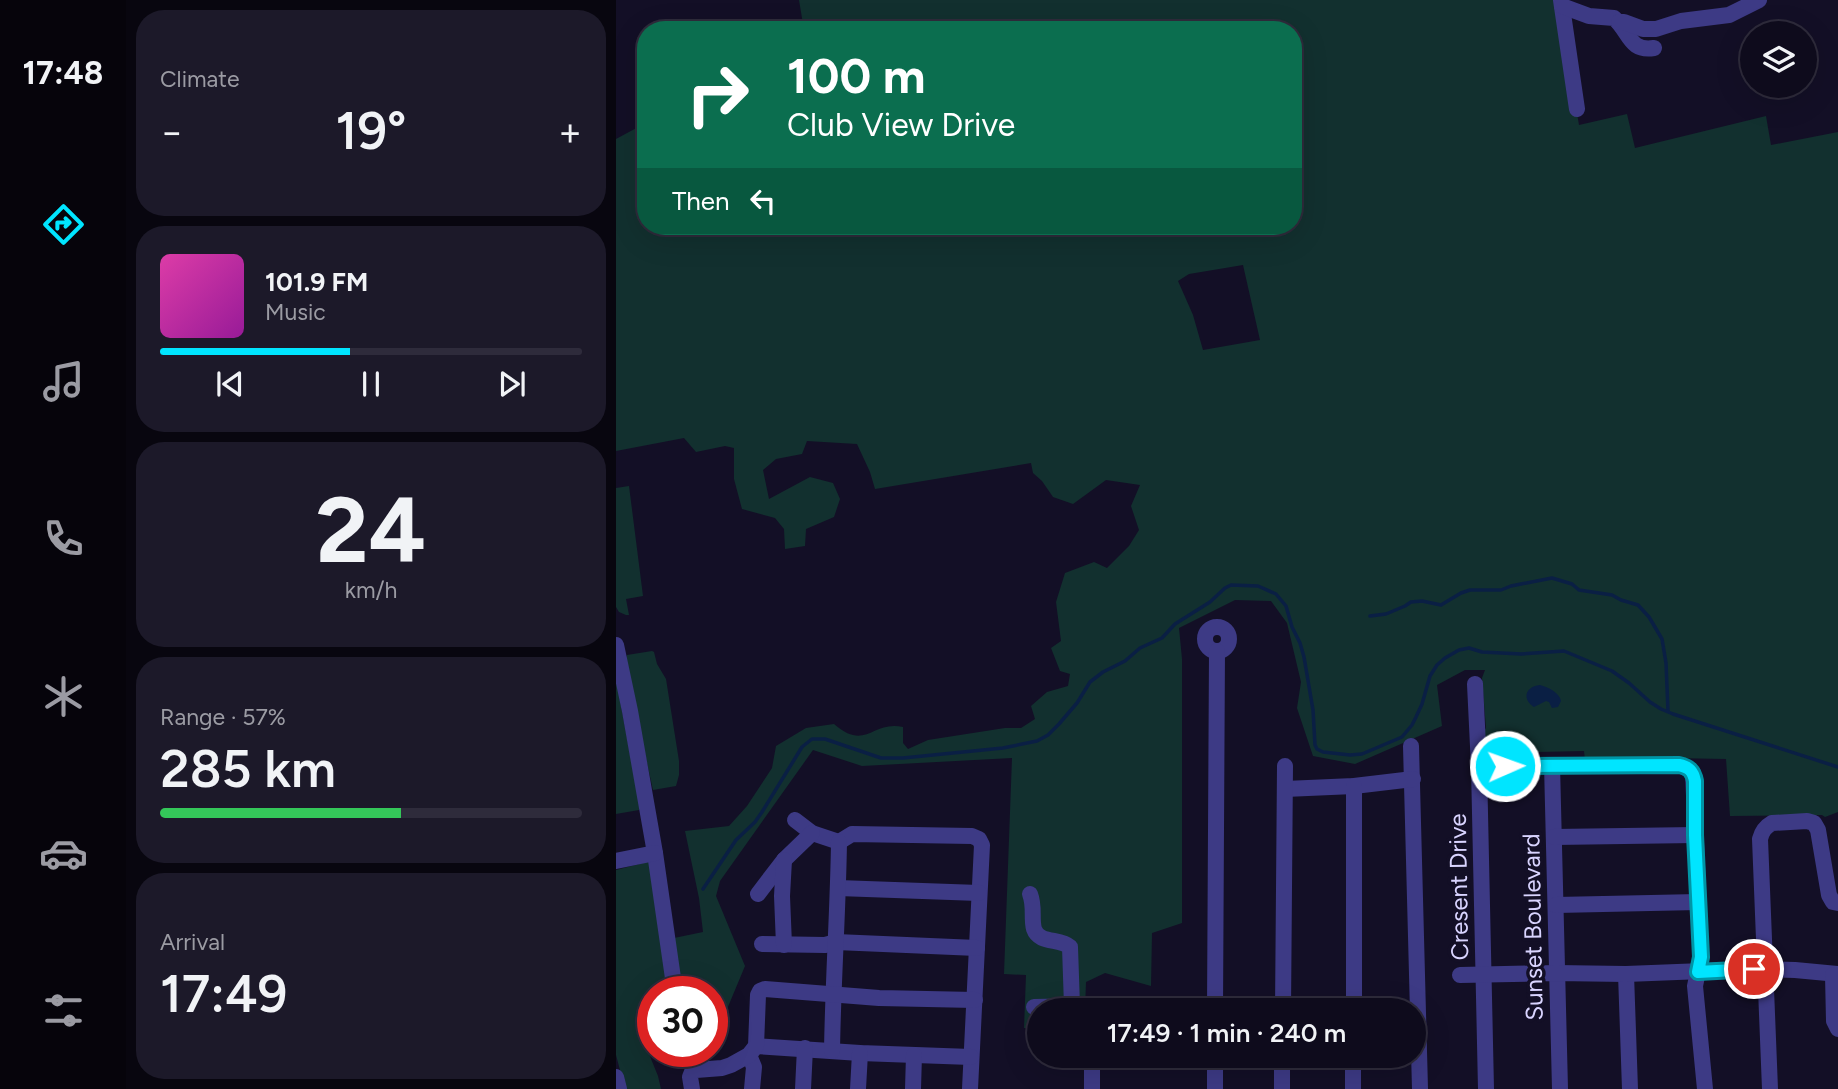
<!DOCTYPE html>
<meta charset="utf-8">
<style>
body{margin:0;font-family:Figtree,sans-serif;background:#1c1929;color:#f1f3f6;height:100vh;display:flex;flex-direction:column;font-size:26px;white-space:nowrap}
*{box-sizing:border-box;margin:0}
p{font-size:23px;color:#9b9ba3}
.icon{flex:none;width:38px;height:38px;fill:none;stroke:currentColor;stroke-width:2;stroke-linecap:round;stroke-linejoin:round}
.map{position:relative;flex:1;overflow:hidden}
.sheet{display:flex;flex-direction:column;gap:10px;padding:10px;background:#08060f;width:490px}
.sheet>*{flex:none}
.banner{position:absolute;left:21px;top:21px;width:665px;height:214px;border-radius:28px;box-shadow:0 7px 28px #0002,0 0 0 2px #2e2b3b;background:#0b6e4f;color:#fff;overflow:hidden}
.controls{position:absolute;left:1124px;top:21px;display:grid;gap:14px}
.controls a{display:grid;place-items:center;width:77px;height:77px;border-radius:50%;background:#0e0b1c;box-shadow:0 7px 28px #0002,0 0 0 2px #2e2b3b;font-size:35px}
.speed{position:absolute;left:21px;top:976px;display:flex;gap:14px;font-size:35px;font-weight:700;text-align:center}
.speed>*{display:grid;place-content:center;width:91px;height:91px;border-radius:50%;background:#0e0b1c;box-shadow:0 7px 28px #0002,0 0 0 2px #2e2b3b;line-height:1}
.speed .limit{border:10px solid #d22;background:#fff;color:#111}
.pin{position:absolute;display:grid;place-items:center;width:60px;height:60px;color:#fff;margin:-30px;border:4px solid #fff;border-radius:50%;box-shadow:0 2px 7px #0007}
.me{position:absolute;width:77px;margin:-38px;rotate:88deg;stroke-linejoin:round;filter:drop-shadow(0 0 5px #0008)}
.turn{display:flex;align-items:center;gap:24px;height:147px;padding:0 35px;font-size:32px}
.turn .icon{width:91px;height:91px;stroke-width:2.5}
.turn b{display:block;font-size:49px;line-height:60px}
.then{display:flex;align-items:center;height:66px;padding:0 35px;background:#0003;gap:14px;font-size:26px}
.big{font-size:52px;font-weight:600;line-height:1.1}
.sheet .card{flex:1;display:flex;flex-direction:column;justify-content:center;gap:10px;min-width:0;padding:0 24px;border-radius:28px;background:#1c1929}
.sheet .dial{align-items:center;gap:0}
.dial b{font-size:91px;line-height:1}
.song{display:flex;align-items:center;gap:21px}
.cover{width:84px;height:84px;border-radius:10px;background:linear-gradient(135deg,hsl(320 70% 55%),hsl(300 70% 35%))}
.played{height:7px;border-radius:4px;background:linear-gradient(90deg,#00e5ff 45%,#2e2b3b 45%)}
.keys{display:flex;justify-content:space-around;direction:ltr}
.heat{display:flex;justify-content:space-between;align-items:center;font-size:38px;direction:ltr}
.charge{height:10px;border-radius:5px;background:linear-gradient(90deg,#34c759 57%,#2e2b3b 0)}
.trip{position:absolute;left:411px;top:998px;width:399px;height:70px;border-radius:35px;background:#0e0b1c;box-shadow:0 7px 28px #0002,0 0 0 2px #2e2b3b;font-weight:600;line-height:70px;text-align:center}
main{display:flex;flex:1;min-height:0}
.dock{display:flex;flex-direction:column;width:126px;justify-content:space-around;align-items:center;background:#06040b;color:#9b9ba3}
.dock .icon{width:49px;height:49px}
.dock .active{color:#00e5ff}
.dock b{font-size:32px;color:#f1f3f6}
.map>svg:first-child{display:block}
.green{fill:#12302f;fill-rule:evenodd}
.water{fill:#0a1f44}
.lines{fill:none;stroke-linecap:round;stroke-linejoin:round}
.stream{stroke:#0a1f44;stroke-width:3.5}
.minor{stroke:#3d3a85;stroke-width:16}
.route-casing{stroke:#0095a6;stroke-width:18}
.route{stroke:#00e5ff;stroke-width:12}
.labels{text-anchor:middle;stroke-width:7;stroke-linejoin:round;paint-order:stroke}
.street-label{font-size:24px;fill:#d9d4ff;stroke:#130f26}
</style>
<main>
<nav class="dock">
<b>17:48</b>
<svg class="icon active" aria-label="directions" viewBox="0 0 24 24"><path d="M12 3l9 9-9 9-9-9zM9 14v-3h6M13 9l2 2-2 2"/></svg>
<svg class="icon" aria-label="music" viewBox="0 0 24 24"><path d="M9 18V5l10-2v13"/><circle cx="6" cy="18" r="3"/><circle cx="16" cy="16" r="3"/></svg>
<svg class="icon" aria-label="phone" viewBox="0 0 24 24"><path d="M5 4h4l2 5-3 2q2 4 5 5l2-3 5 2v4C11 20 4 13 5 4z"/></svg>
<svg class="icon" aria-label="climate" viewBox="0 0 24 24"><path d="M12 3v18M4 7l16 10M4 17L20 7"/></svg>
<svg class="icon" aria-label="car" viewBox="0 0 24 24"><path d="M5 17H2v-5l4-1 3-4h7l3 4 3 1v5h-3M9 17h6M6 11h13"/><circle cx="7" cy="17" r="2"/><circle cx="17" cy="17" r="2"/></svg>
<svg class="icon" aria-label="filters" viewBox="0 0 24 24"><path d="M4 7h16M4 17h16"/><circle cx="9" cy="7" r="2"/><circle cx="15" cy="17" r="2"/></svg>
</nav>
<section class="sheet">
<div class="card"><p>Climate</p>
<div class="heat"><a>−</a><b class="big">19°</b><a>+</a></div>
</div>
<div class="card">
<div class="song"><i class="cover"></i><div><b>101.9 FM</b><p>Music</p></div></div>
<div class="played"></div>
<div class="keys"><svg class="icon" aria-label="previous" viewBox="0 0 24 24"><path d="M18 5L8 12l10 7zM5 5v14"/></svg><svg class="icon" aria-label="pause" viewBox="0 0 24 24"><path d="M8 5v14M16 5v14"/></svg><svg class="icon" aria-label="next" viewBox="0 0 24 24"><path d="M6 5l10 7-10 7zM19 5v14"/></svg></div>
</div>
<div class="card dial"><b>24</b><p>km/h</p></div>
<div class="card"><p>Range · 57%</p><b class="big">285 km</b><div class="charge"></div></div>
<div class="card"><p>Arrival</p><b class="big">17:49</b></div>
</section>
<div class="map">
<svg width="1222" height="1089" viewBox="0 0 1222 1089">
<rect width="100%" height="100%" fill="#130f26"/>
<g class="green">
<path d="M 183,0 L 942,0 L 963,125 L 1011,114 L 1019,148 L 1150,116 L 1155,145 L 1222,132 L 1222,812 L 1209,817 L 1206,815 L 1114,816 L 1110,759 L 1054,758 L 969,760 L 968,751 L 921,752 L 916,757 L 911,752 L 900,761 L 877,763 L 867,754 L 867,732 L 870,728 L 866,678 L 869,670 L 849,670 L 821,685 L 826,726 L 739,764 L 697,756 L 681,708 L 685,682 L 671,623 L 655,601 L 619,600 L 563,628 L 566,659 L 566,923 L 536,933 L 535,986 L 489,973 L 470,982 L 469,1010 L 424,1010 L 423,1029 L 408,1028 L 410,975 L 388,974 L 396,758 L 246,766 L 197,750 L 104,881 L 100,896 L 129,966 L 104,1026 L 96,1028 L 96,992 L 63,992 L 58,938 L 87,932 L 83,898 L 69,831 L 113,826 L 131,806 L 156,768 L 160,746 L 190,728 L 218,724 C 250,752 256,720 287,727 L 287,743 L 292,749 L 312,740 L 389,728 L 405,728 L 419,719 L 415,706 L 431,692 L 452,686 L 454,674 L 444,671 L 435,648 L 445,641 L 440,602 L 449,573 L 478,562 L 491,568 L 513,546 L 523,530 L 515,506 L 524,485 L 490,480 L 457,504 L 437,497 L 426,481 L 417,473 L 415,463 L 259,489 L 254,472 L 241,444 L 191,441 L 186,454 L 160,459 L 147,470 L 153,499 L 194,477 L 217,483 L 224,499 L 218,517 L 190,529 L 189,546 L 169,549 L 168,529 L 159,518 L 126,509 L 118,479 L 118,448 L 109,446 L 80,452 L 68,438 L 0,451 L 0,139 L 26,125 L 30,125 L 30,226 L 677,226 L 677,30 L 188,30 ZM 627,265 L 644,340 L 587,350 L 577,315 L 562,281 L 573,274 Z"/>
<polygon points="13,486 27,596 10,599 13,615 10,615 3,612 0,607 0,488"/>
<polygon points="36,651 38,652 41,664 50,679 63,761 63,775 60,786 37,790 16,695 10,658 11,655"/>
<polygon points="0,679 24,808 23,810 0,814"/>
<polygon points="31,862 34,863 55,992 37,992 37,1047 31,1049 42,1076 45,1089 9,1089 0,1055 0,870"/>
</g>
<path class="water" d="M 924,685 C 932,687 944,693 945,701 L 942,707 L 936,708 L 933,702 L 930,701 L 918,707 C 905,699 910,686 924,685 Z"/>
<g class="lines">
<g class="stream">
<polyline points="754,616 770,614 789,606 795,602 806,601 825,605 845,593 854,590 885,590 895,586 936,578 956,584 963,590 996,595 1005,600 1022,605 1033,617 1046,639 1050,663 1052,711"/>
<polyline points="87,889 120,840 139,822 146,812 186,747 196,739 209,739 265,758 287,758 387,748 421,741 432,735 443,724 461,703 474,682 487,672 509,661 524,648 546,638 559,624 594,602 609,588 615,585 642,586 660,594 670,606 676,627 684,643 688,657 697,710 699,745 701,749 707,752 734,755 746,754 786,737 796,725 800,717 806,704 814,676 821,665 829,658 843,650 853,648 866,652 905,654 948,651 996,671 1013,683 1034,702 1045,709 1057,714 1222,767"/>
</g>
<g class="minor">
<polyline points="945,0 961,109"/>
<path d="M 946,6 L 973,16 L 998,18 C 1014,32 1013,52 1038,48"/>
<polyline points="1003,22 1008,22 1027,29 1040,29 1065,21 1113,15 1143,0"/>
<circle cx="601" cy="639" r="12"/>
<polyline points="0,645 14,711 39,853 59,992"/>
<polyline points="859,684 863,767 870,1089"/>
<polyline points="795,746 804,1089"/>
<polyline points="936,765 944,1089"/>
<polyline points="863,767 936,765 1063,765 1073,769 1077,773 1085,957 1079,986 1089,1089"/>
<polyline points="669,789 738,786 797,779"/>
<polyline points="179,820 196,833 223,842"/>
<polyline points="938,837 1079,835"/>
<polyline points="223,842 236,834 356,836 363,839 366,845 354,1089"/>
<polyline points="0,861 39,853"/>
<polyline points="222,888 363,893"/>
<polyline points="142,894 168,860 196,833"/>
<path d="M 414,894 C 419,907 415,918 418,929 C 423,944 444,938 454,947 L 456,1006"/>
<polyline points="940,905 1082,902"/>
<polyline points="146,944 209,945 220,942 361,948"/>
<polyline points="168,945 166,896 168,860"/>
<polyline points="1010,974 1014,1089"/>
<polyline points="844,975 940,973 1010,974 1138,969 1179,970 1222,974"/>
<polyline points="1217,975 1218,1021 1222,1029"/>
<polyline points="418,1007 467,1006 475,1010"/>
<polyline points="599,1010 601,651"/>
<polyline points="667,1010 669,766"/>
<polyline points="738,1010 738,786"/>
<polyline points="140,1046 244,1053 355,1057"/>
<path d="M 216,1051 C 217,981 222,911 223,842"/>
<polyline points="133,1055 138,1067 136,1089"/>
<polyline points="0,1077 3,1089"/>
<polyline points="76,1089 74,1077 76,1072 80,1070 106,1068 115,1065 133,1055 140,1046 142,995 144,991 149,989 263,998 359,1000"/>
<polyline points="187,1089 189,1048"/>
<polyline points="242,1089 244,1053"/>
<polyline points="297,1089 298,1055"/>
<polyline points="476,1089 476,1055"/>
<polyline points="599,1089 599,1055"/>
<polyline points="666,1089 666,1055"/>
<polyline points="737,1089 737,1055"/>
<path d="M 1154,1089 L 1144,839 C 1146,831 1149,827 1156,823 L 1191,821 L 1198,823 L 1202,830 L 1213,895 L 1217,902 L 1222,903"/>
</g>
</g>
<g class="lines">
<defs>
<path id="route" d="M 889,766 L 1063,765 C 1073,767 1077,771 1079,781 L 1079,835 L 1085,957 L 1082,972 L 1138,969"/>
</defs>
<use href="#route" class="route-casing"/>
<use href="#route" class="route"/>
</g>
<g class="labels">
<g class="street-label">
<text transform="translate(843 887) rotate(-91)" y="8">Cresent Drive</text>
<text transform="translate(917 927) rotate(-91)" y="8">Sunset Boulevard</text>
</g>
</g>
</svg>
<div class="controls">
<a><svg class="icon" aria-label="layers" viewBox="0 0 24 24"><path d="M12 4l9 5-9 5-9-5zM3 14l9 5 9-5"/></svg></a>
</div>
<div class="speed"><div class="limit">30</div></div>
<div class="pin" style="left:1138px;top:969px;background:#d93025"><svg class="icon" aria-label="arrive" viewBox="0 0 24 24"><path d="M6 21V4h12l-3 4 3 4H6"/></svg></div>
<svg class="me" style="left:889px;top:766px" viewBox="-20 -20 40 40"><circle r="17" fill="#00e5ff" stroke="#fff" stroke-width="3"/><path d="M0-11L8 9 0 5-8 9z" fill="#fff"/></svg>
<div class="trip">17:49 · 1 min · 240 m</div>
<div class="banner">
<div class="turn"><svg class="icon" aria-label="right" viewBox="0 0 24 24"><path d="M7 20v-9h11M14 6l5 5-5 5"/></svg><div><b>100 m</b>Club View Drive</div></div>
<div class="then">Then<svg class="icon" aria-label="left" viewBox="0 0 24 24"><path d="M17 20v-9H6M10 6l-5 5 5 5"/></svg></div>
</div>
</div>
</main>
